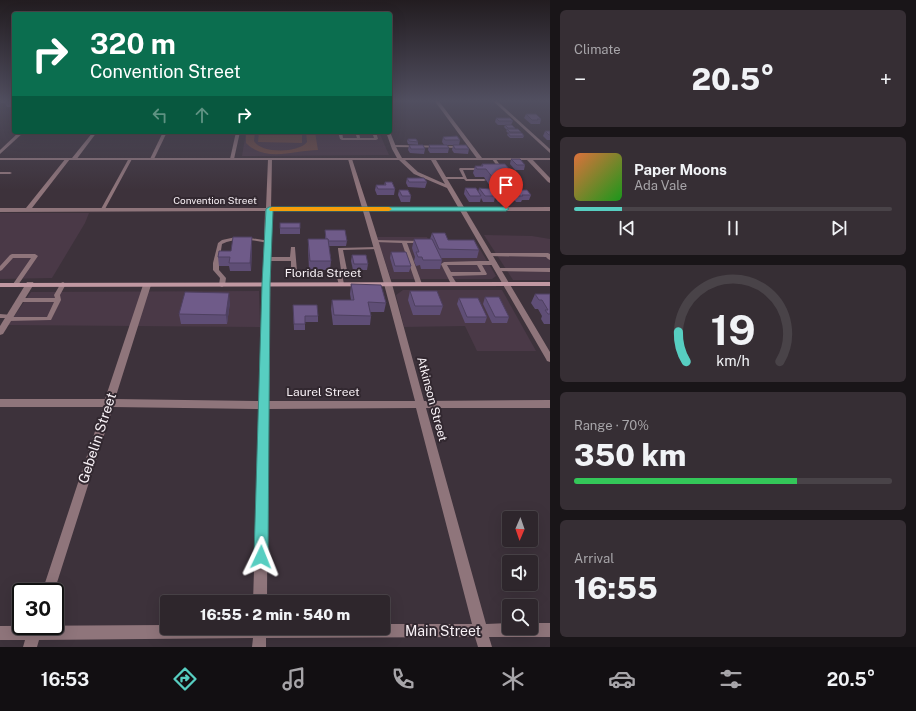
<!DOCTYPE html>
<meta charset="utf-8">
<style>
body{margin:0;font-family:"Public Sans",sans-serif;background:#362e34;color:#f1f3f6;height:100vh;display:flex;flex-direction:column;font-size:15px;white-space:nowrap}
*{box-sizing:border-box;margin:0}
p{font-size:13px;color:#a7a5a9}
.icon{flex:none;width:22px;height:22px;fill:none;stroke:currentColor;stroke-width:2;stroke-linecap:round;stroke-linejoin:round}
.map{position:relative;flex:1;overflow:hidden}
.side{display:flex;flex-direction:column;gap:10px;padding:10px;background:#191518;width:366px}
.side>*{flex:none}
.top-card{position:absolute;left:12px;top:12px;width:380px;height:122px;border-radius:4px;box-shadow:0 4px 16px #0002,0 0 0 1px #494348;background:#0b6e4f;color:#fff;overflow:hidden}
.needle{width:26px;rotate:182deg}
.tools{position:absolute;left:502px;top:511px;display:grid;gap:8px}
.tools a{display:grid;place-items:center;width:36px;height:36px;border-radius:4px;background:#2e262c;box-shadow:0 4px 16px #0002,0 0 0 1px #494348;font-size:20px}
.speed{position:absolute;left:12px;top:583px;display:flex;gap:8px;font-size:20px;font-weight:700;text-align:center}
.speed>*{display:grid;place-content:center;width:52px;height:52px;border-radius:50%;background:#2e262c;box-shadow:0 4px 16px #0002,0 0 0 1px #494348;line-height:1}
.speed .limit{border:2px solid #111;border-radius:6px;background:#fff;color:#111}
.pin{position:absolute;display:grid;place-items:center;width:34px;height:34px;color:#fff;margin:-41px -17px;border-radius:50% 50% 50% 0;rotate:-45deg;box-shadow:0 0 4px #0007}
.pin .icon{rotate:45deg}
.me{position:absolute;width:44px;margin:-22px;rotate:2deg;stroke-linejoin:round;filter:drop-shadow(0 0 3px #0008)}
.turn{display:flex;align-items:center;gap:14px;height:84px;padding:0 12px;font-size:18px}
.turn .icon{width:52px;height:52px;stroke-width:2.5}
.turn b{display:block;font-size:28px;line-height:34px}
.lanes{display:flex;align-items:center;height:38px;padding:0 12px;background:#0003;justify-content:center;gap:20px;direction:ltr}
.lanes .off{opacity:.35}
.big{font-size:30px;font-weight:800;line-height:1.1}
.side .widget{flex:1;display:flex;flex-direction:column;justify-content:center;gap:6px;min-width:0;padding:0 14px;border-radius:6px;background:#362e34}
.side .dial{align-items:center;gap:0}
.dial svg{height:104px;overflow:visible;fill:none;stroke:#494348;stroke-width:7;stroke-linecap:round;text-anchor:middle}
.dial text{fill:#f1f3f6;stroke:none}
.song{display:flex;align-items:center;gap:12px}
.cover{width:48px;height:48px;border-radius:6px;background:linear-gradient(135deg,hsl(20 70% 55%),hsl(120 70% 35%))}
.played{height:4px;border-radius:2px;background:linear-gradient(90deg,#57cec1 15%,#494348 15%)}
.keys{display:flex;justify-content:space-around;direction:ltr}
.heat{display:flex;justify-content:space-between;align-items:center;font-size:22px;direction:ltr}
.charge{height:6px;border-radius:3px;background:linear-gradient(90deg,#34c759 70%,#494348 0)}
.trip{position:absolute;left:160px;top:595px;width:230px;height:40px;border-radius:4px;background:#2e262c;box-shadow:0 4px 16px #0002,0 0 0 1px #494348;font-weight:800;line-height:40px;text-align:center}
.tabs{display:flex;height:64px;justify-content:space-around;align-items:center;background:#120f12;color:#a7a5a9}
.tabs .icon{width:28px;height:28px}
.tabs .active{color:#57cec1}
.tabs b{font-size:18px;color:#f1f3f6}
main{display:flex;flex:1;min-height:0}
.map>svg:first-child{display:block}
.built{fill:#4a3947}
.green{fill:#6b4841}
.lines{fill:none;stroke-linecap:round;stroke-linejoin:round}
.service{fill:#8f757b;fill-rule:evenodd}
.minor{fill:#8f757b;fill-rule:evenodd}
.tertiary{fill:#8f757b;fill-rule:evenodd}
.secondary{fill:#c198a2;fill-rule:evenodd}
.wall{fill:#5f4e76}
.shaded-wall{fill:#4e4060}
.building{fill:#6f5b89;stroke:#4e4060}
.route{fill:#57cec1;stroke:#39867d}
.slow{fill:#f59e0b}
.labels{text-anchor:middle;stroke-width:4;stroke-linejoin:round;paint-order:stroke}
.far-street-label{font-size:10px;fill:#f7f0f5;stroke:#322830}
.street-label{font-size:12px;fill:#f7f0f5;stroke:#322830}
.near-street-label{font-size:14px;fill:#f7f0f5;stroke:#322830}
</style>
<main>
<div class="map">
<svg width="550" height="647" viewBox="0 0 550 647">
<rect width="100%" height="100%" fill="#3d323b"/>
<g class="built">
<polygon points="246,132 379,132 389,155 242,156"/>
<polygon points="0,213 89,213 85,223 52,278 0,279"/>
<polygon points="484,235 532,236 550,239 550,280 513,280"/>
<polygon points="377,237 427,237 429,241 475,241 496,276 492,279 391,279"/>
<polygon points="403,290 502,290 536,351 477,351 465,326 404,327 396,295"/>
<polygon points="259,291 260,327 8,325 31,292"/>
</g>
<g class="green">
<path d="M 246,132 L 255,132 L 254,141 C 261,154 299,153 307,142 L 306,132 L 315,132 L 318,150 C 296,150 265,163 246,143 Z"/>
<polygon points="259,132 302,132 302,143 258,142"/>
</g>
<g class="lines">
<g class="service">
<polygon points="338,132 342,132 343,138 357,138 355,132 359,132 360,138 374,138 372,132 376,132 378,139 376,140 342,140 340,139"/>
<polygon points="393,145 460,146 462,147 460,148 394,147 393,147"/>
<polygon points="129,158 132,159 105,209 105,210 101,210 101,209"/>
<polygon points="493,158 495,158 503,169 502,170 500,170 492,159"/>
<polygon points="460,168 483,168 484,169 482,170 463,170 467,179 484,179 486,180 484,181 466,181 464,179 444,179 442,178 444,177 463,177 459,169"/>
<polygon points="0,172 10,172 12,173 10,174 0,174"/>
<path d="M 236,237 L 250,238 L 270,241 L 270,242 L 268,243 C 254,240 235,237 222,244 L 219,263 L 219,270 L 226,278 L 225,285 L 222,287 L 220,286 L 219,285 L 220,278 L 213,270 L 213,263 L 218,243 L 222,240 Z"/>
<polygon points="373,240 422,241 422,243 407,243 422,284 421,285 417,285 416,284 402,243 375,242 373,241"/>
<polygon points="291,247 295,247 295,248 297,271 296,272 292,272 291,271 291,261 267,261 264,259 267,257 290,257"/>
<polygon points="377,247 379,247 379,249 343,250 347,270 342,274 344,284 343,285 339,285 336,274 341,270 338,249 338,248"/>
<polygon points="489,253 548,253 550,254 550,260 548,259 546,257 487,256 487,254"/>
<polygon points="12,254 35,254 38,256 18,285 16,286 13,284 31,258 13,258 2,270 0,271 0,266 10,255"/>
<path d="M 479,261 L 494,261 L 497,263 L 494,265 L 482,265 L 487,274 L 486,275 L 452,276 L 457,284 L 454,286 L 451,284 L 441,264 L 444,262 ZM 447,265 L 477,265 L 481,272 L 451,272 Z"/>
<polygon points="498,268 550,268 550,272 496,271 495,270 496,269"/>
<polygon points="63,282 66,284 60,295 61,300 51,320 8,321 6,320 5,319 6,318 0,318 0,314 12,315 13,316 12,317 47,317 54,302 20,302 17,300 20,298 55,298 54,295 61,283"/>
</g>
<g class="minor">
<polygon points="434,100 438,100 482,158 482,160 478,160"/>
<polygon points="492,100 496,100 550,149 550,153"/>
<polygon points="19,132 24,132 0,154 0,150"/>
<polygon points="93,132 97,132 76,160 72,160 72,158"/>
<polygon points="163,132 167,132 154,159 150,160 150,159"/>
<polygon points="236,132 240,132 234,159 232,160 230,159"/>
<path d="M 66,158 L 70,159 L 32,208 L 266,208 L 268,159 L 270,158 L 272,159 L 271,208 L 362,208 L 348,159 L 350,158 L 352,159 L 368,208 L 550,207 L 550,211 L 369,211 L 392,284 L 424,401 L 550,400 L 550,408 L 426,408 L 486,624 L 509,623 L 509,628 L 531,628 L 531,623 L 550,623 L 550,637 L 489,637 L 492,647 L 478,647 L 475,637 L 266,638 L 266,647 L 252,647 L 253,638 L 39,640 L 37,647 L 23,647 L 25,640 L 0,640 L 0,626 L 167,625 L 167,628 L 383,628 L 383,624 L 472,624 L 416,408 L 268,409 L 267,602 L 253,602 L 259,409 L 113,407 L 54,592 L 42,592 L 103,407 L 0,407 L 0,399 L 105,399 L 143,285 L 147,283 L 151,285 L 115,399 L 259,401 L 265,211 L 0,212 L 0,208 L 26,208 ZM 271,211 L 363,211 L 384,284 L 415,401 L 269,401 Z"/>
<polygon points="527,158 531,158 550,178 550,183 548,182 527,160"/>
<polygon points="27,282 33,282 34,284 3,334 0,335 0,326"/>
</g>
<path class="tertiary" d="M 386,132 L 390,132 L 397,149 L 402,158 L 550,158 L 550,160 L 436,160 L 550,352 L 550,362 L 547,361 L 546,359 L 447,188 L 414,174 L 399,160 L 0,160 L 0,158 L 397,158 L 392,149 ZM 405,160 L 431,160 L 445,184 L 418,172 Z"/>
<polygon class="secondary" points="550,282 550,286 0,287 0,283"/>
</g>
<g class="wall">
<polygon points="0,100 14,100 14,107 7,107 5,103 1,103"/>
<polygon points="526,114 541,119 540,124 531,124 524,118"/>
<polygon points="496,118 513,121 511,125 515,128 515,129 521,132 521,133 524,136 523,138 510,138 507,135 508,133 506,131 507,130 504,127 505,125 498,125 495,122"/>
<polygon points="545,131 550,131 550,140 547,140 543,136"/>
<polygon points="443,137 460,140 459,145 469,149 468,154 454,153 452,150 453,145 444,145 442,142"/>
<polygon points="408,139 418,142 418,145 408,144 407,141"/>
<polygon points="409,145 425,149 424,154 410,153 408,150"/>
<polygon points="429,145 449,148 448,153 430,153 428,150"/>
<polygon points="511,159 525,165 524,170 515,170 510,164"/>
<polygon points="482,164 517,178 515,186 490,186 484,177 475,177 473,173 475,166 481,166"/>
<polygon points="407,178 427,182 425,188 408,187 406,183"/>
<polygon points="385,182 395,189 394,195 377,195 375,190 376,185 384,185"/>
<polygon points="465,188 478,192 479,188 493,193 494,189 511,196 509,202 498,202 495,197 494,202 483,202 481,198 480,202 469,202 464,194"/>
<polygon points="399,190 411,196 410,202 401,202 398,195"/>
<polygon points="513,190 531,195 529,200 522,200 521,202 516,202 511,195"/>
<polygon points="280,223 300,228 300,234 280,234"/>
<polygon points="325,230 347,241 346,246 329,246 331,261 330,270 309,270 308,248 308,239 325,239"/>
<polygon points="432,233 448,240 479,250 477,258 441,258 442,260 440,269 421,269 420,265 416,266 414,261 415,257 412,248 414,239 430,239"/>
<polygon points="252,245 251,271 230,271 229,266 219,266 218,257 231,251"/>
<polygon points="391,252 411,266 409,272 394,272 390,258"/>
<polygon points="352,255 368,264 367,270 353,270 351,261"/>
<polygon points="351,284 386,303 384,312 370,312 371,316 370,325 333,325 331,309 332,300 351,300 350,294"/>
<polygon points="410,291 443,306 440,315 413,315 408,300"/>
<polygon points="535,294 550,294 550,324 544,324 541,319 542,316 538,309 535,309 531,303"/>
<polygon points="485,297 509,317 507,323 492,323 483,304"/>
<polygon points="459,298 487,317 485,323 465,323 457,304"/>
<polygon points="230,302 227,324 181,324 179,314"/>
<polygon points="293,305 318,316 318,322 305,322 305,330 294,330"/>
</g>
<g class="shaded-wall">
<polygon points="252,237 252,245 251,271 250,263"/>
<polygon points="229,293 230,302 227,324 226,315"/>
</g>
<g class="building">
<polygon points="9,100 14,100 14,103 5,103"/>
<polygon points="526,114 536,114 541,119 537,119 538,120 532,120"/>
<polygon points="496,118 510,118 513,121 499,121"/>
<polygon points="505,125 512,125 515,128 508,128"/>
<polygon points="507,129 518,129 521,132 510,132"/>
<polygon points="545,131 550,131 550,135 549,135"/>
<polygon points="508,133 522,133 524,136 510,136"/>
<polygon points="457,136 460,140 445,140 443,137"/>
<polygon points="408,139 416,139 418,142 409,141"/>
<polygon points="409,145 423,145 425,149 411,149"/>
<polygon points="429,145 447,145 449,148 430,148"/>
<polygon points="453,145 466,145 469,149 455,149"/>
<polygon points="511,159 520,159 525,165 517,165"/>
<polygon points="482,164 505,164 517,178 493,178 486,169 477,169 475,166 483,166"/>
<polygon points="407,178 424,178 427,182 409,182"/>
<polygon points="385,182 392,182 395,189 378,189 376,185 386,185"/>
<polygon points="465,188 476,188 481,196 470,196"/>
<polygon points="479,188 490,189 495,196 485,196"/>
<polygon points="494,189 505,189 511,196 500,196"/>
<polygon points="399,190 408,190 411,196 402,196"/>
<polygon points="513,190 527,190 531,195 522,195 523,196 517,196"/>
<rect x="280" y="223" width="20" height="5"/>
<polygon points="325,230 345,230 347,241 328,241 328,239 326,239"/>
<polygon points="432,233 445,233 448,240 474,240 479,250 439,249"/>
<polygon points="233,237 252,237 250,263 229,263 230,257 218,257 219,251 231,251"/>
<polygon points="308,239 328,239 331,261 310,261"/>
<polygon points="414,239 432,239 442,260 423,260 422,257 418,257 416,252 419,252"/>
<polygon points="391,252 406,252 411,266 395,266"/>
<polygon points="352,255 366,255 368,264 354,264"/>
<polygon points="351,284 381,285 386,303 368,302 371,316 334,315 332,300 354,300"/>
<polygon points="410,291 437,291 443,306 415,306"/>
<polygon points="185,292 229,293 226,315 179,314"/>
<polygon points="535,294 550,294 550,314 548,314 545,310 548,310 542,300 539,300"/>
<polygon points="485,297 499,297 509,317 495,317"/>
<polygon points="459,298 478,298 487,317 467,317"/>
<polygon points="293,305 317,305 318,316 305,316 305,324 294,324"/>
</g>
<linearGradient id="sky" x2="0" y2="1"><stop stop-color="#221c20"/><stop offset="0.53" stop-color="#514f60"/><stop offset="1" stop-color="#514f60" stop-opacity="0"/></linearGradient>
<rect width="550" height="190" fill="url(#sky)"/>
<polygon class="route" points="269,207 506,207 509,209 506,211 273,211 270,284 268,557 266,562 261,564 256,562 254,557 262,284 266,209"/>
<polygon class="slow" points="272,207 389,207 392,209 389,211 270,211 269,209"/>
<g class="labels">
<g class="far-street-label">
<text x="215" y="204">Convention Street</text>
</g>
<g class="street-label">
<text x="323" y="277">Florida Street</text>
<text x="323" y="396">Laurel Street</text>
<text transform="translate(432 399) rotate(75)" y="4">Atkinson Street</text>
</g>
<g class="near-street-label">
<text transform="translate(97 438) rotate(-72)" y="5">Gebelin Street</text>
<text x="443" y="636">Main Street</text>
</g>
</g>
</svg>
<div class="tools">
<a><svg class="needle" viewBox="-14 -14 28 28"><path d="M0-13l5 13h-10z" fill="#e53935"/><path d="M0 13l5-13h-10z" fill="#a7a5a9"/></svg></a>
<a><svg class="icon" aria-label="sound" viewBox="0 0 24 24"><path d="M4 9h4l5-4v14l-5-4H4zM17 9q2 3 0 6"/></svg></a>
<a><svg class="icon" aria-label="search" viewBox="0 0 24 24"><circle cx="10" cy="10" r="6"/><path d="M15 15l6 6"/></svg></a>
</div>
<div class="speed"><div class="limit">30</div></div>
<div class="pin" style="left:506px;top:209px;background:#d93025"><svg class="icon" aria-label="arrive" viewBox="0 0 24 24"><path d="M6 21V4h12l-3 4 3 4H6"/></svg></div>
<svg class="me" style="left:261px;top:557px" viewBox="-20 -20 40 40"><path d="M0-17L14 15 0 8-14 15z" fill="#57cec1" stroke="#fff" stroke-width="4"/></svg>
<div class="trip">16:55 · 2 min · 540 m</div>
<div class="top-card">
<div class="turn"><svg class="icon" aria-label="right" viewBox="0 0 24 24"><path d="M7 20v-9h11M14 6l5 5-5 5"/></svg><div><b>320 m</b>Convention Street</div></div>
<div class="lanes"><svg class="icon off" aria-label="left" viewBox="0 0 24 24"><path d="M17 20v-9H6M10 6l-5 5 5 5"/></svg><svg class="icon off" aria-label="ahead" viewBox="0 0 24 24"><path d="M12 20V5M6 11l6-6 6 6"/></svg><svg class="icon" aria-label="right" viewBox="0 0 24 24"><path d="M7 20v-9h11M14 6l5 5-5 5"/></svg></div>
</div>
</div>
<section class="side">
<div class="widget"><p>Climate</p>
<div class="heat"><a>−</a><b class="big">20.5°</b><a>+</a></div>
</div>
<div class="widget">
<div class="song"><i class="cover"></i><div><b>Paper Moons</b><p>Ada Vale</p></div></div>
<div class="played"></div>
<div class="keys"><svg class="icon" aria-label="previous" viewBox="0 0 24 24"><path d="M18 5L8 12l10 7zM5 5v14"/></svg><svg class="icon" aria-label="pause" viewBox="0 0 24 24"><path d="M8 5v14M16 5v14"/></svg><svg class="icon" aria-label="next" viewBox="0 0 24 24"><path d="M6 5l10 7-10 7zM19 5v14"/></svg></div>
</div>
<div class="widget dial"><svg viewBox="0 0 100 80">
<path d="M14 69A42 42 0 1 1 86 69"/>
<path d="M14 69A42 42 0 0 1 8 46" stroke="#57cec1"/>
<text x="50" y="56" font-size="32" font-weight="700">19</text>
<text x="50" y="72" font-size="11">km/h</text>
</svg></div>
<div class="widget"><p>Range · 70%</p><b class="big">350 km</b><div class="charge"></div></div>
<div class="widget"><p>Arrival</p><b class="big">16:55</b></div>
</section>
</main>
<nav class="tabs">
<b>16:53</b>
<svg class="icon active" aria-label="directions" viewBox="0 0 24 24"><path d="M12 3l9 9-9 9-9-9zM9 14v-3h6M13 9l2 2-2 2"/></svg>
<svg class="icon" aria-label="music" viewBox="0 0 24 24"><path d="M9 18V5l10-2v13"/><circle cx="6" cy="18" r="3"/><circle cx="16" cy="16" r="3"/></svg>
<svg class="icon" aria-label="phone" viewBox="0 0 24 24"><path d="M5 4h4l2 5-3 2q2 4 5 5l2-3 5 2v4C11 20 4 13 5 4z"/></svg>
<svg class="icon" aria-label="climate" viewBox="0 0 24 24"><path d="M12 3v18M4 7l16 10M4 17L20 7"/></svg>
<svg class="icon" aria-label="car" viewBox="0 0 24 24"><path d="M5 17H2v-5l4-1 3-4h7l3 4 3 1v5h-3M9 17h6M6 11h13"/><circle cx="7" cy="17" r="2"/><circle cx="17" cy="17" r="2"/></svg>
<svg class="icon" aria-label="filters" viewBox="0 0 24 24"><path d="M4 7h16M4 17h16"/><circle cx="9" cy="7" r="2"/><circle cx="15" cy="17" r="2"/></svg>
<b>20.5°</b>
</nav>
